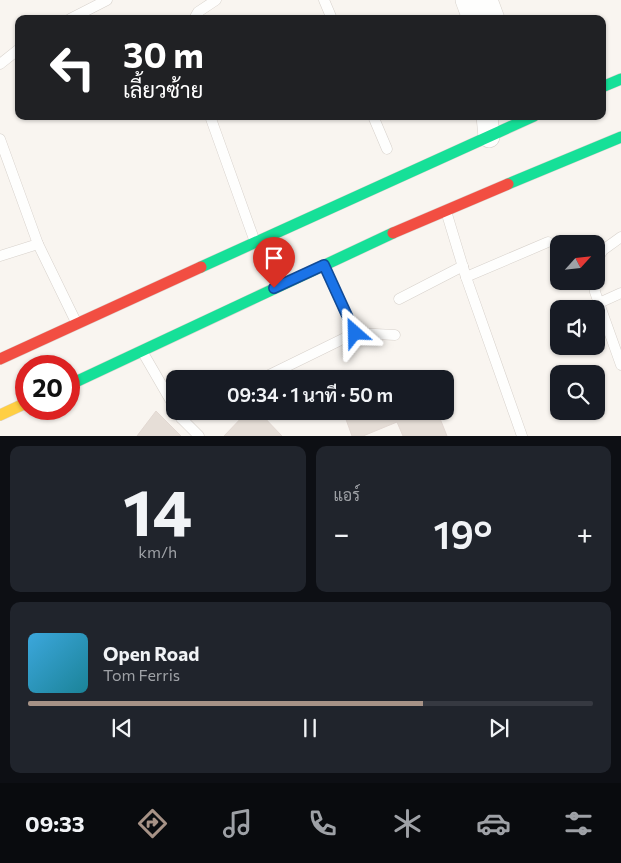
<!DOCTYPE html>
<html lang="th">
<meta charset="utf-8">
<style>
body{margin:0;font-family:Commissioner,Sarabun,sans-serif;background:#20242c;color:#f1f3f6;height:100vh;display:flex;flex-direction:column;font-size:19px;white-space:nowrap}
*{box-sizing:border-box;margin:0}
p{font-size:16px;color:#9ea1a6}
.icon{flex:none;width:28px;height:28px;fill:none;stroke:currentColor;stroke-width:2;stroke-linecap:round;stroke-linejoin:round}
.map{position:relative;height:436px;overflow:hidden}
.panel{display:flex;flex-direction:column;gap:10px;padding:10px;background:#0d0f14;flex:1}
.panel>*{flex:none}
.banner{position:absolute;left:15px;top:15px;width:591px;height:105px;border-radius:10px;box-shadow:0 1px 4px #0004;background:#202124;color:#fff;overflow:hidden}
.needle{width:32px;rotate:63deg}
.controls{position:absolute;left:550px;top:235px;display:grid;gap:10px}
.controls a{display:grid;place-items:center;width:55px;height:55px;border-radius:10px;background:#171b24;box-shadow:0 1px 4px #0004;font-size:25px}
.speed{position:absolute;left:15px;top:355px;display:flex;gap:10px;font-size:25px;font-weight:700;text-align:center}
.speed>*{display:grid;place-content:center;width:65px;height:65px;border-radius:50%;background:#171b24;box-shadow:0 1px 4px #0004;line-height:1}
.speed .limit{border:8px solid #d22;background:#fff;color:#111}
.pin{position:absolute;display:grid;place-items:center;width:42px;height:42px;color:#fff;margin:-51px -21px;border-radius:50% 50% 50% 0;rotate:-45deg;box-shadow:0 0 5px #0007}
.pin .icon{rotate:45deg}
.me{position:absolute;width:55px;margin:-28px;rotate:335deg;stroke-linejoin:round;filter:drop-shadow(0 0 4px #0008)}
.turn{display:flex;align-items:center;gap:18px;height:105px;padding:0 25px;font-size:22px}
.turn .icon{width:65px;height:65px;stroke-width:2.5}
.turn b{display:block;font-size:35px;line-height:42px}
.big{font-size:38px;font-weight:600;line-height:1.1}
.panel .widget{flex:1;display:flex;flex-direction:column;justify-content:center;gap:8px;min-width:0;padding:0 18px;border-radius:10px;background:#20242c}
.panel .dial{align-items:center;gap:0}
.dial b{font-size:65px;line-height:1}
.song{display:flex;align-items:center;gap:15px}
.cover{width:60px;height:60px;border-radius:8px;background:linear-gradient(135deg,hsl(200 70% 55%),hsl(190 70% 35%))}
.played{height:5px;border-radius:2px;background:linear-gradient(90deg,#a69286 70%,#363941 70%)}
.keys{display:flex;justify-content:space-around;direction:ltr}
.heat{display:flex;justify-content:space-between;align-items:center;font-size:28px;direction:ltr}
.panel .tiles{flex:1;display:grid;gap:10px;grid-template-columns:1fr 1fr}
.widget:last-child{grid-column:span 2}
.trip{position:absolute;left:166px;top:370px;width:288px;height:50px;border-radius:10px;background:#171b24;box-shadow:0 1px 4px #0004;font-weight:600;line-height:50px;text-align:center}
.dock{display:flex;height:80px;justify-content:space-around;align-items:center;background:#090b0e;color:#9ea1a6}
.dock .icon{width:35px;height:35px}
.dock .active{color:#a69286}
.dock b{font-size:22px;color:#f1f3f6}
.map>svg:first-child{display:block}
.building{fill:#e6ded7;stroke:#e2d8d2}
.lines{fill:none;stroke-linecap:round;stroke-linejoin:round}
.lane-casing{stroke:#d7d1cb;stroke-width:11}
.street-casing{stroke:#d7d1cb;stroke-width:22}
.fast-casing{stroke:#dad1cc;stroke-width:12}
.slow-casing{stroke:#dad1cc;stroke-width:12}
.jam-casing{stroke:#dad1cc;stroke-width:12}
.lane{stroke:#fefefd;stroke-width:10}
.street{stroke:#fefefd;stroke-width:21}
.fast{stroke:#16e098;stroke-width:11}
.slow{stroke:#ffcf43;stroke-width:11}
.jam{stroke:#f24e42;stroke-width:11}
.route-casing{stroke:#114b97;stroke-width:12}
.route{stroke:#1a73e8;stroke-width:9}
</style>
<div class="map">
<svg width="621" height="436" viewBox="0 0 621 436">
<rect width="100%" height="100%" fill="#f9f5f0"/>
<g class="building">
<polygon points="156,411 181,436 137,436"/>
<polygon points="248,411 258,411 282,436 224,436"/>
<polygon points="343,411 437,411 447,436 403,436 397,422 363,436 352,436"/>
</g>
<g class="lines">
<defs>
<g id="lane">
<polyline points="324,0 332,19"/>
<polyline points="70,19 107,0"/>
<polyline points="194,19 198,12 216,0"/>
<polyline points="0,64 19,49"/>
<polyline points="210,116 255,242"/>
<polyline points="373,116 387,149"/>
<polyline points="0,139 38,244 76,322"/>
<polyline points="446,211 466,277 522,436"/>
<polyline points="0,256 38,244"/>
<polyline points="596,261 603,250 621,237"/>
<polyline points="324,266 355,333"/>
<polyline points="466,277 548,242"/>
<polyline points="594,281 595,292 621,365"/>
<polyline points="399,299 463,266"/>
<polyline points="599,303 621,293"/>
<polyline points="142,351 175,408"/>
<polyline points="261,379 355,333 395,335"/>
<polyline points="177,411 181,418 199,436"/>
<polyline points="181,418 194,411"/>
</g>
<g id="street">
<polyline points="466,0 473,19"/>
<polyline points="487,0 494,19"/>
<polyline points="487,116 489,137"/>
</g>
<g id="fast">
<polyline points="602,87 621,79"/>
<polyline points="508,184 621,137"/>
<polyline points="201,267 534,116"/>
<polyline points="69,385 393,233"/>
</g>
<polyline id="slow" points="0,415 26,403"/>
<g id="jam">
<polyline points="393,233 508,184"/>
<polyline points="0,359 201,267"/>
</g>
</defs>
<use href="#lane" class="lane-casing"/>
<use href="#street" class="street-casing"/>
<use href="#fast" class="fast-casing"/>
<use href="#slow" class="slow-casing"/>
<use href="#jam" class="jam-casing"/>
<use href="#lane" class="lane"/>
<use href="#street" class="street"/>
<use href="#fast" class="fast"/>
<use href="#slow" class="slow"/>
<use href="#jam" class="jam"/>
</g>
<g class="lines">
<defs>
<polyline id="route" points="274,288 324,265 355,333"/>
</defs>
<use href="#route" class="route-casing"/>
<use href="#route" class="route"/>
</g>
</svg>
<div class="controls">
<a><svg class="needle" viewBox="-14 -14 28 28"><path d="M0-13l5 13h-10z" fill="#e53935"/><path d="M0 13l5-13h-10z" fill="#9ea1a6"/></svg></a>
<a><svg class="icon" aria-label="sound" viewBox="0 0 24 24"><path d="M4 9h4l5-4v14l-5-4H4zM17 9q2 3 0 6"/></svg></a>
<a><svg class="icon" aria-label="search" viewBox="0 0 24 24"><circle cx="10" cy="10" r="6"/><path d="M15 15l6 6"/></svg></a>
</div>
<div class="speed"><div class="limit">20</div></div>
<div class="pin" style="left:274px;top:288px;background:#d93025"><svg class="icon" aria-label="arrive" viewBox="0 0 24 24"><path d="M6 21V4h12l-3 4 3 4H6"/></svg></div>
<svg class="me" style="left:355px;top:333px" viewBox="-20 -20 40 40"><path d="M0-17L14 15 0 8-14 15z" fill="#1a73e8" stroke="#fff" stroke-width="4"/></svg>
<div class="trip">09:34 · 1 นาที · 50 m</div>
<div class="banner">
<div class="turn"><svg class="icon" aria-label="left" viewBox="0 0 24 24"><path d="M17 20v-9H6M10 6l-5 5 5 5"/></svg><div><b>30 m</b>เลี้ยวซ้าย</div></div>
</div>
</div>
<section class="panel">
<div class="tiles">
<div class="widget dial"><b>14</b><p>km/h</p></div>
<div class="widget"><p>แอร์</p>
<div class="heat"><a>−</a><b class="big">19°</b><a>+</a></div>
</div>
<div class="widget">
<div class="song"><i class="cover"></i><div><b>Open Road</b><p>Tom Ferris</p></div></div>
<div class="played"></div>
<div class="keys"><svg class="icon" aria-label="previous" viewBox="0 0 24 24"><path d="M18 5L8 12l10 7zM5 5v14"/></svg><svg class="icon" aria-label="pause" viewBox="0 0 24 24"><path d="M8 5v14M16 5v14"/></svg><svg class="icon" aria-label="next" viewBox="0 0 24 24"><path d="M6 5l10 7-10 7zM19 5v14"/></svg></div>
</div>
</div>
</section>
<nav class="dock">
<b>09:33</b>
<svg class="icon active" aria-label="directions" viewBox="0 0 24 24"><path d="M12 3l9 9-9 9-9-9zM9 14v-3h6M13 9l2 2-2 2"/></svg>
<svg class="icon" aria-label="music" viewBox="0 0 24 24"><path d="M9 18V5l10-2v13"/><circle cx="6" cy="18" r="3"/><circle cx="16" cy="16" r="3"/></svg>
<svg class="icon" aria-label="phone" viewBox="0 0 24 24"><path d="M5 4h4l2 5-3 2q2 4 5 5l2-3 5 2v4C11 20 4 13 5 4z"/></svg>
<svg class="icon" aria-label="climate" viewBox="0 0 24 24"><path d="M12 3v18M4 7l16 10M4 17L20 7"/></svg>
<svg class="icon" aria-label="car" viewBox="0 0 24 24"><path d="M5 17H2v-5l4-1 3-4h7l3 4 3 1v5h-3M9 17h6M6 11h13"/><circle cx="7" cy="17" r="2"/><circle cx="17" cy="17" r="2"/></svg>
<svg class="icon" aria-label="filters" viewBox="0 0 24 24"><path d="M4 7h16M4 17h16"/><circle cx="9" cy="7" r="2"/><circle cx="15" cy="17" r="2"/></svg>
</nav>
